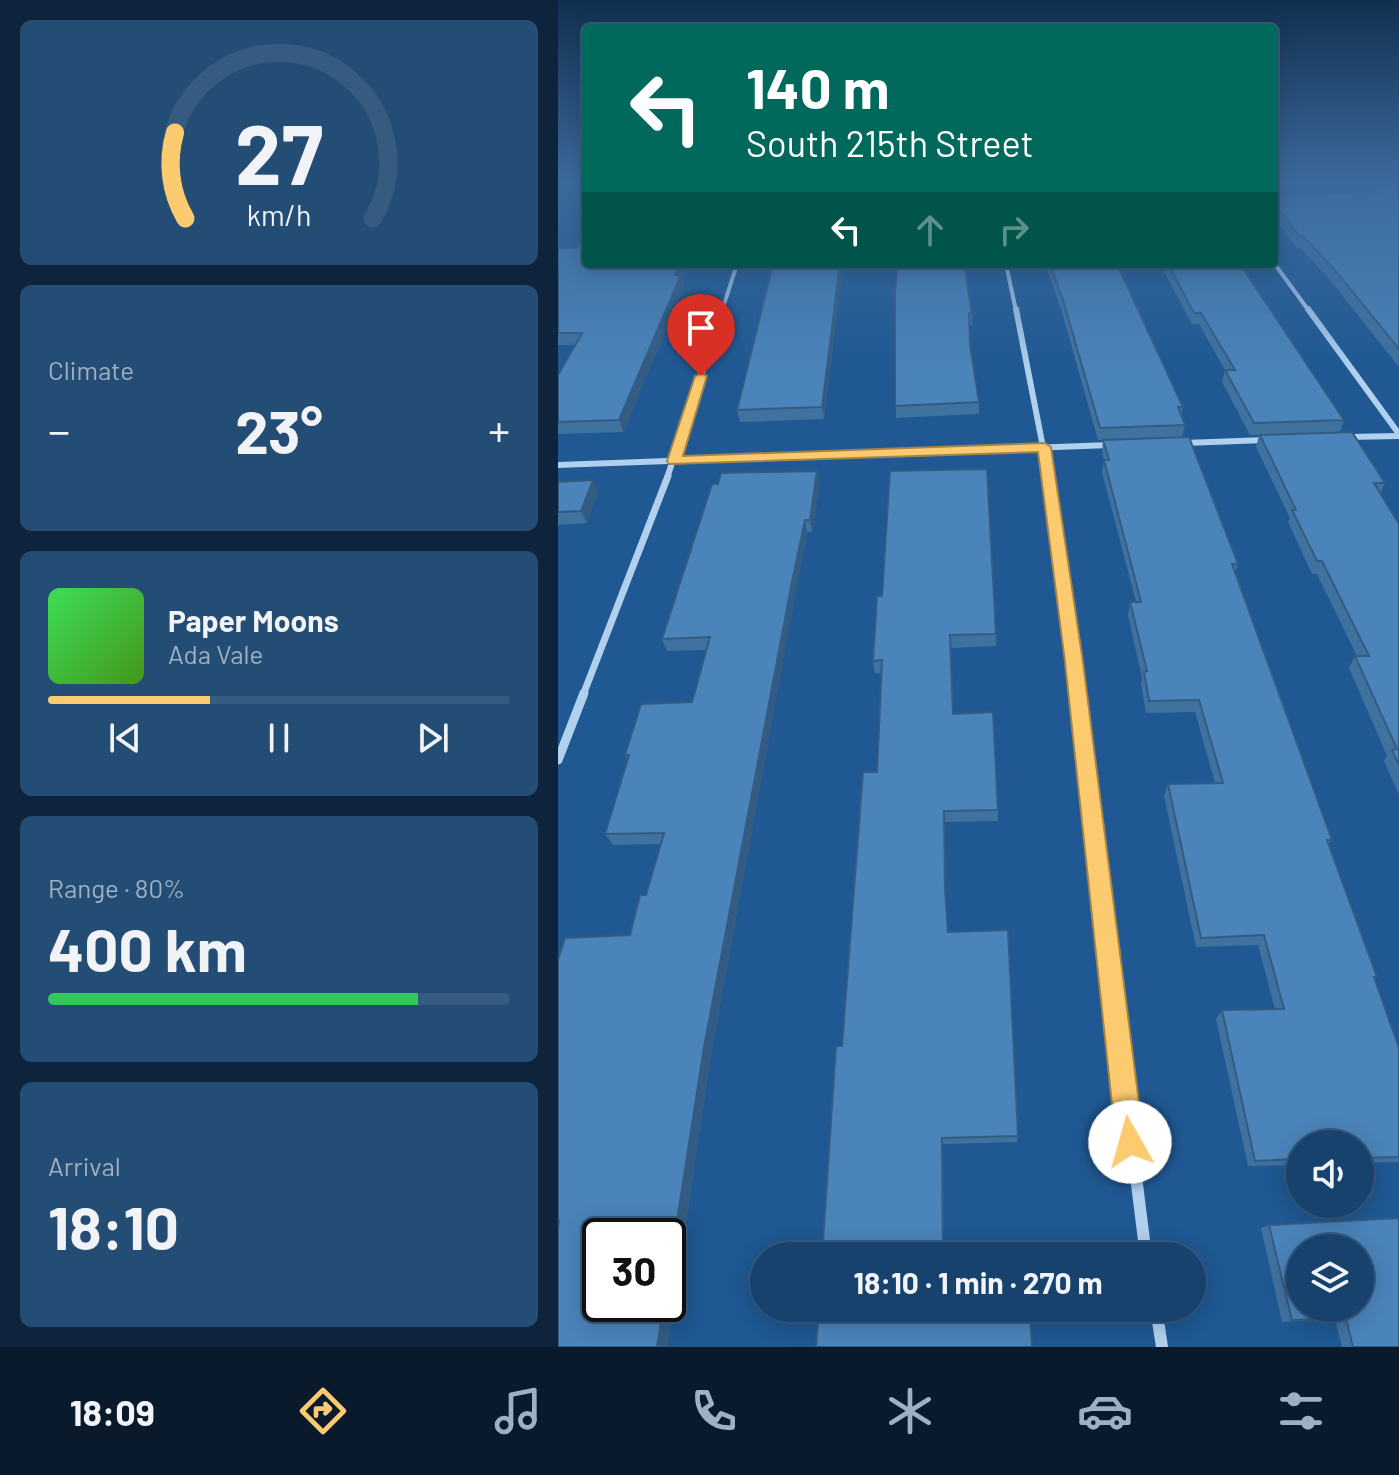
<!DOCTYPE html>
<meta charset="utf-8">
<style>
body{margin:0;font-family:Barlow,sans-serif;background:#244d76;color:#f1f3f6;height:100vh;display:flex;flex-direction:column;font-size:30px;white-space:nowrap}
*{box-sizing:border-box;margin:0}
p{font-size:26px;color:#9eb0c2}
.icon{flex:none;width:44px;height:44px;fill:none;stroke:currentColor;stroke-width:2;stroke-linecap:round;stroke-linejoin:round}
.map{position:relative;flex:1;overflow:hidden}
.sheet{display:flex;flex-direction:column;gap:20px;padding:20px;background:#0d243c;width:558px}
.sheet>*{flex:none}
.top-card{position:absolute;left:24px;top:24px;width:696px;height:244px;border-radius:8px;box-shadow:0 4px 20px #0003,0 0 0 2px #365b81;background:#00695c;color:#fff;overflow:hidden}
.tools{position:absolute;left:728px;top:1130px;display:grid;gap:16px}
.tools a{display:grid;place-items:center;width:88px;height:88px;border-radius:50%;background:#17426e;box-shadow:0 4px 20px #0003,0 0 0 2px #365b81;font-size:40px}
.speed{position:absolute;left:24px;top:1218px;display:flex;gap:16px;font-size:40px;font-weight:700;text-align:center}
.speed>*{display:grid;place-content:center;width:104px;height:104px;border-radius:50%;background:#17426e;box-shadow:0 4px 20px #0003,0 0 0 2px #365b81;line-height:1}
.speed .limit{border:4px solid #111;border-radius:12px;background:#fff;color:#111}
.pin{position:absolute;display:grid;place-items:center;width:68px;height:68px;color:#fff;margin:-82px -34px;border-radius:50% 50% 50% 0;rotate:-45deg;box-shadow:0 0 8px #0007}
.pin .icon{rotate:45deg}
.me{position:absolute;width:88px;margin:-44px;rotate:353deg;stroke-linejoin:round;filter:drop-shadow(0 0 6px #0008)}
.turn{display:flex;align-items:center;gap:28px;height:168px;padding:0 32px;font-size:36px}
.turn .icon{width:104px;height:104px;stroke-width:2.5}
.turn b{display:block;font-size:56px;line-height:68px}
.lanes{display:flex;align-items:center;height:76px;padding:0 32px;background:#0003;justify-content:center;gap:40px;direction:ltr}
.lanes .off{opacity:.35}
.big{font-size:60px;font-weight:700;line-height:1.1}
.sheet .card{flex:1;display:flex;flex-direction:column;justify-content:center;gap:12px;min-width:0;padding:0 28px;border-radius:12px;background:#244d76}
.sheet .dial{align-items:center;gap:0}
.dial svg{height:208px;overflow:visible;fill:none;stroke:#365b81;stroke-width:7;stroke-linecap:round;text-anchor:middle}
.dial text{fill:#f1f3f6;stroke:none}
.song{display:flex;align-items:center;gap:24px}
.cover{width:96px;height:96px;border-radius:12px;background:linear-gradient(135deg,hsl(130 70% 55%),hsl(100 70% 35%))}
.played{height:8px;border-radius:4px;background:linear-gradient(90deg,#fccb70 35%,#365b81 35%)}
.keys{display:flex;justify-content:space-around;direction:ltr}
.heat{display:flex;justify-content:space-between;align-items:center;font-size:44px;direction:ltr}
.charge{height:12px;border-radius:6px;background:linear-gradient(90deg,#34c759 80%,#365b81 0)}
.trip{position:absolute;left:192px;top:1242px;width:456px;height:80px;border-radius:40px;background:#17426e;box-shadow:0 4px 20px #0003,0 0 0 2px #365b81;font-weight:700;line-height:80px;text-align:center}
.tab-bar{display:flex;height:128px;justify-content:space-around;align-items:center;background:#091a2c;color:#9eb0c2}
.tab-bar .icon{width:56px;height:56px}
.tab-bar .current{color:#fccb70}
.tab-bar b{font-size:36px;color:#f1f3f6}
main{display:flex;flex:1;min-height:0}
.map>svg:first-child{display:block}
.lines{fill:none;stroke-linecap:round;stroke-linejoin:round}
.minor-far4{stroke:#b0d0ee;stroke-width:4}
.minor-far3{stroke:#b0d0ee;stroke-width:6}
.minor-far2{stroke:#b0d0ee;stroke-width:7}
.minor-far1{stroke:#b0d0ee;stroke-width:9}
.minor{stroke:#b0d0ee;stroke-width:12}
.wall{fill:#4072a0}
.shaded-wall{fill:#345c82}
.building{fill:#4b84ba;stroke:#345c82;stroke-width:2;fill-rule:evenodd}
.route{fill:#fccb70;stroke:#a48449;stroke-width:2}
</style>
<main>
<section class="sheet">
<div class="card dial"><svg viewBox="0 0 100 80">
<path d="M14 69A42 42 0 1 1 86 69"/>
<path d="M14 69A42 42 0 0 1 10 36" stroke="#fccb70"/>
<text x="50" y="56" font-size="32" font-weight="700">27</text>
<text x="50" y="72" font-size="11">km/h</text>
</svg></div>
<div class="card"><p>Climate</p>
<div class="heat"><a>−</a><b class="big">23°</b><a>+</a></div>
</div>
<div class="card">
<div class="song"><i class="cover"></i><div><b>Paper Moons</b><p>Ada Vale</p></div></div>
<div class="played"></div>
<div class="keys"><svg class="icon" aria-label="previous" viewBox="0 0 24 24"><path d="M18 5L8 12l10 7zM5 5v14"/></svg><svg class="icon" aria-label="pause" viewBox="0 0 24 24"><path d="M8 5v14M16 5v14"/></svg><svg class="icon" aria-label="next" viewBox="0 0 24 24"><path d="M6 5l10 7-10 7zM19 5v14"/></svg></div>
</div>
<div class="card"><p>Range · 80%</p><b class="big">400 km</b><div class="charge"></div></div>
<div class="card"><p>Arrival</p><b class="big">18:10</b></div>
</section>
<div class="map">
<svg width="841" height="1347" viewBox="0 0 841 1347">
<rect width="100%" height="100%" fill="#1f5892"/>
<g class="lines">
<g class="minor-far4">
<polyline points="716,263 751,311"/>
<polyline points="448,264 458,311"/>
<polyline points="164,311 179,264"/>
</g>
<g class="minor-far3">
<polyline points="458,309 491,478"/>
<polyline points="750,309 841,434"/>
<polyline points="790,437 841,436"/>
<polyline points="626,443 708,440"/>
<polyline points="0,465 552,445"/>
<polyline points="109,478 165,309"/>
</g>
<g class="minor-far2">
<polyline points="491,476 520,695"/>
<polyline points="25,695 110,476"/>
</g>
<g class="minor-far1">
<polyline points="520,693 553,979"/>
<polyline points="0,760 26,693"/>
</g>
<g class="minor">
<polyline points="553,977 588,1256"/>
<polyline points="598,1308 604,1347"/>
</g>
</g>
<g class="wall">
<polygon points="841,187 841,367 772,280 743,248 739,248 716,218 716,196 813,193 814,188"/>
<polygon points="0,248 18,248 124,278 126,286 65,432 0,434 0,375 17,345 0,345"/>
<polygon points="285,264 266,419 182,422 179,410"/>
<polygon points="487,264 569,264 561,268 625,407 623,415 627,425 624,437 680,564 677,572 774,840 770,845 819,977 817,980 841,1048 841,1162 802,1163 802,1144 742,1144 742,1165 690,1166 658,1019 664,1010 717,1009 700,945 638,947 606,796 610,784 657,783 637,712 588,713 583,684 584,678 570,615 572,602 578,602 544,472 546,460 544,452 545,440 540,440 504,312"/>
<polygon points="602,264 682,264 786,420 782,432 827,483 822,494 841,524 841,795 826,761 829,756 791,668 797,656 799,656 759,574 754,574 730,522 732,518 698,447 701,435 692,435 664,382 667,370 641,324 634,324"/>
<polygon points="337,290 414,313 414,325 412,325 412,345 421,402 421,414 338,418"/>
<polygon points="259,471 262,483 254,532 249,532 237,594 153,1055 109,1347 0,1347 0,960 72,935 88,895 102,844 55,845 47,834 70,760 67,755 134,702 148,650 109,651 104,639 160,484"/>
<polygon points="0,482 40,492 29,523 0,525"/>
<polygon points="324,596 438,634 438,646 393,648 395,714 440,810 440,821 387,822 388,898 390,932 460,1136 459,1142 385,1144 386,1246 390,1249 390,1256 284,1046 319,772 323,673 317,673 315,661"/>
<polygon points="711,1225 841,1347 784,1347 777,1319 724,1322 703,1228"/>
</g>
<g class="shaded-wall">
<polygon points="122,264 130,264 124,278 126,286 65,432 61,420"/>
<polygon points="282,264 285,264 266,419 264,407"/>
<polygon points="259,471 262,483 254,532 252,520"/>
<polygon points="35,480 40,492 29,523 23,511"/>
<polygon points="247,520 249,532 153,1055 109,1347 99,1347 106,1304 110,1304 110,1279 146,1047"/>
<polygon points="384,1138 385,1144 386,1249 385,1246"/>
</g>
<g class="building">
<polygon points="841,187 841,349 776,269 746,237 742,237 716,204 716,196 819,192 814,188"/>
<polygon points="28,233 28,264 122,264 117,275 123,275 61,420 0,422 0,375 24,333 0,333 0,248 18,248"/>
<polygon points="215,264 282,264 264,407 179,410"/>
<polygon points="340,264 406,264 414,313 411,313 412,345 421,402 337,406 337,290"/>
<polygon points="492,264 559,264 625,407 620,407 627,425 542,428 505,300"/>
<polygon points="610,264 682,264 786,420 696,423 667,370 677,370 643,313 636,313"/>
<polygon points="794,432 827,483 816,483 841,524 841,765 834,750 839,749 797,656 811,656 764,561 759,561 734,510 738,510 702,435"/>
<polygon points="631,437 680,564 674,564 774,840 769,840 819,977 816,977 841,1048 841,1157 802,1158 802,1144 742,1144 742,1159 697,1161 664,1010 726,1009 706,935 643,938 610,784 665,783 641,700 591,701 586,672 589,671 572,602 583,602 546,460 551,460 545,440"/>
<polygon points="429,469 438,634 392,635 395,714 435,712 440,810 386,811 387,889 390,932 450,930 460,1136 384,1138 385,1246 389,1246 389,1256 264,1256 278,1046 284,1046 305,772 319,772 324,660 315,661 319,596 324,596 332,471"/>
<polygon points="259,471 252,520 247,520 234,582 146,1047 110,1279 110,1236 42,1236 42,1304 106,1304 99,1347 0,1347 0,1226 1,1221 0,1221 0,960 7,938 72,935 82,895 88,895 106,833 47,834 71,755 67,755 83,704 134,702 152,637 104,639 154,484 160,484 163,473"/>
<polygon points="35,480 23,511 0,512 0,482"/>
<path d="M 841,1218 L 841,1347 L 795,1347 L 788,1318 L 734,1320 L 711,1225 ZM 742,1248 L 802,1248 L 802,1308 L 742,1308 Z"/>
<polygon points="261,1308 391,1308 391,1320 472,1315 474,1347 258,1347"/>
</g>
<linearGradient id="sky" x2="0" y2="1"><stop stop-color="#113050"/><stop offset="0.49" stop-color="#3c6a9d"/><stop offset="1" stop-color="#3c6a9d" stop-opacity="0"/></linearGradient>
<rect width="841" height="370" fill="url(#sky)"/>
<polygon class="route" points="143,373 149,376 125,456 487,443 493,447 525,662 586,1142 582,1152 572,1156 562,1152 558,1142 507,662 480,452 111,464 109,461 137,376"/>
</svg>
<div class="tools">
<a><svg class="icon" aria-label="sound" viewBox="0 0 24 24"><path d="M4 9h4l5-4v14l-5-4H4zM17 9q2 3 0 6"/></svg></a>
<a><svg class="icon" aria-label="layers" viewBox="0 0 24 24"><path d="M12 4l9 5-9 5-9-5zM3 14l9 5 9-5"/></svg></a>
</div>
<div class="speed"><div class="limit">30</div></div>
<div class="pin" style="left:143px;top:376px;background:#d93025"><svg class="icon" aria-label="arrive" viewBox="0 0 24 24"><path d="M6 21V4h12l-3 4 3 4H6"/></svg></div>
<svg class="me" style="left:572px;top:1142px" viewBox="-20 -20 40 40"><circle r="19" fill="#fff"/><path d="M0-13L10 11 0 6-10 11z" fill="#fccb70"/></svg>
<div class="trip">18:10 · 1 min · 270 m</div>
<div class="top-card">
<div class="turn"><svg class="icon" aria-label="left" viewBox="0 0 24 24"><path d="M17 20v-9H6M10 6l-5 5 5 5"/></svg><div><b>140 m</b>South 215th Street</div></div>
<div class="lanes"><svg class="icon" aria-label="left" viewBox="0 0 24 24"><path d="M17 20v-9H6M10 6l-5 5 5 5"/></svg><svg class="icon off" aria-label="ahead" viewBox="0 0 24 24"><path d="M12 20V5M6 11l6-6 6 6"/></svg><svg class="icon off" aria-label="right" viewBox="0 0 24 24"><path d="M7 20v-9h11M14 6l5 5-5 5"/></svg></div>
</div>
</div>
</main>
<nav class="tab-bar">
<b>18:09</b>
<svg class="icon current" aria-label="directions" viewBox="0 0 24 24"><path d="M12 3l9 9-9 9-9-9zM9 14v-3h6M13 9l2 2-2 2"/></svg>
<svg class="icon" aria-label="music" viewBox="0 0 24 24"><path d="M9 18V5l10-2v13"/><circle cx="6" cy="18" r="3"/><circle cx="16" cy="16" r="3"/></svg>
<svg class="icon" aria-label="phone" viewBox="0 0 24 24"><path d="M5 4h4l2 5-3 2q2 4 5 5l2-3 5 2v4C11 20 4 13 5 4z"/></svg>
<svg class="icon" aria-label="climate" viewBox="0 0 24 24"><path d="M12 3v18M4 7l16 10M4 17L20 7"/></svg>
<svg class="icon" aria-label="car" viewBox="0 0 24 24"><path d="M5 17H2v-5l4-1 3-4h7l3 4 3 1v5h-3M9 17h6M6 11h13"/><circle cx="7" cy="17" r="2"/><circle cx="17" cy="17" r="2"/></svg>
<svg class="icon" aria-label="filters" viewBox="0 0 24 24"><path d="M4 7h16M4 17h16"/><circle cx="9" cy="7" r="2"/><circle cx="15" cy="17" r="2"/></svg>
</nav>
